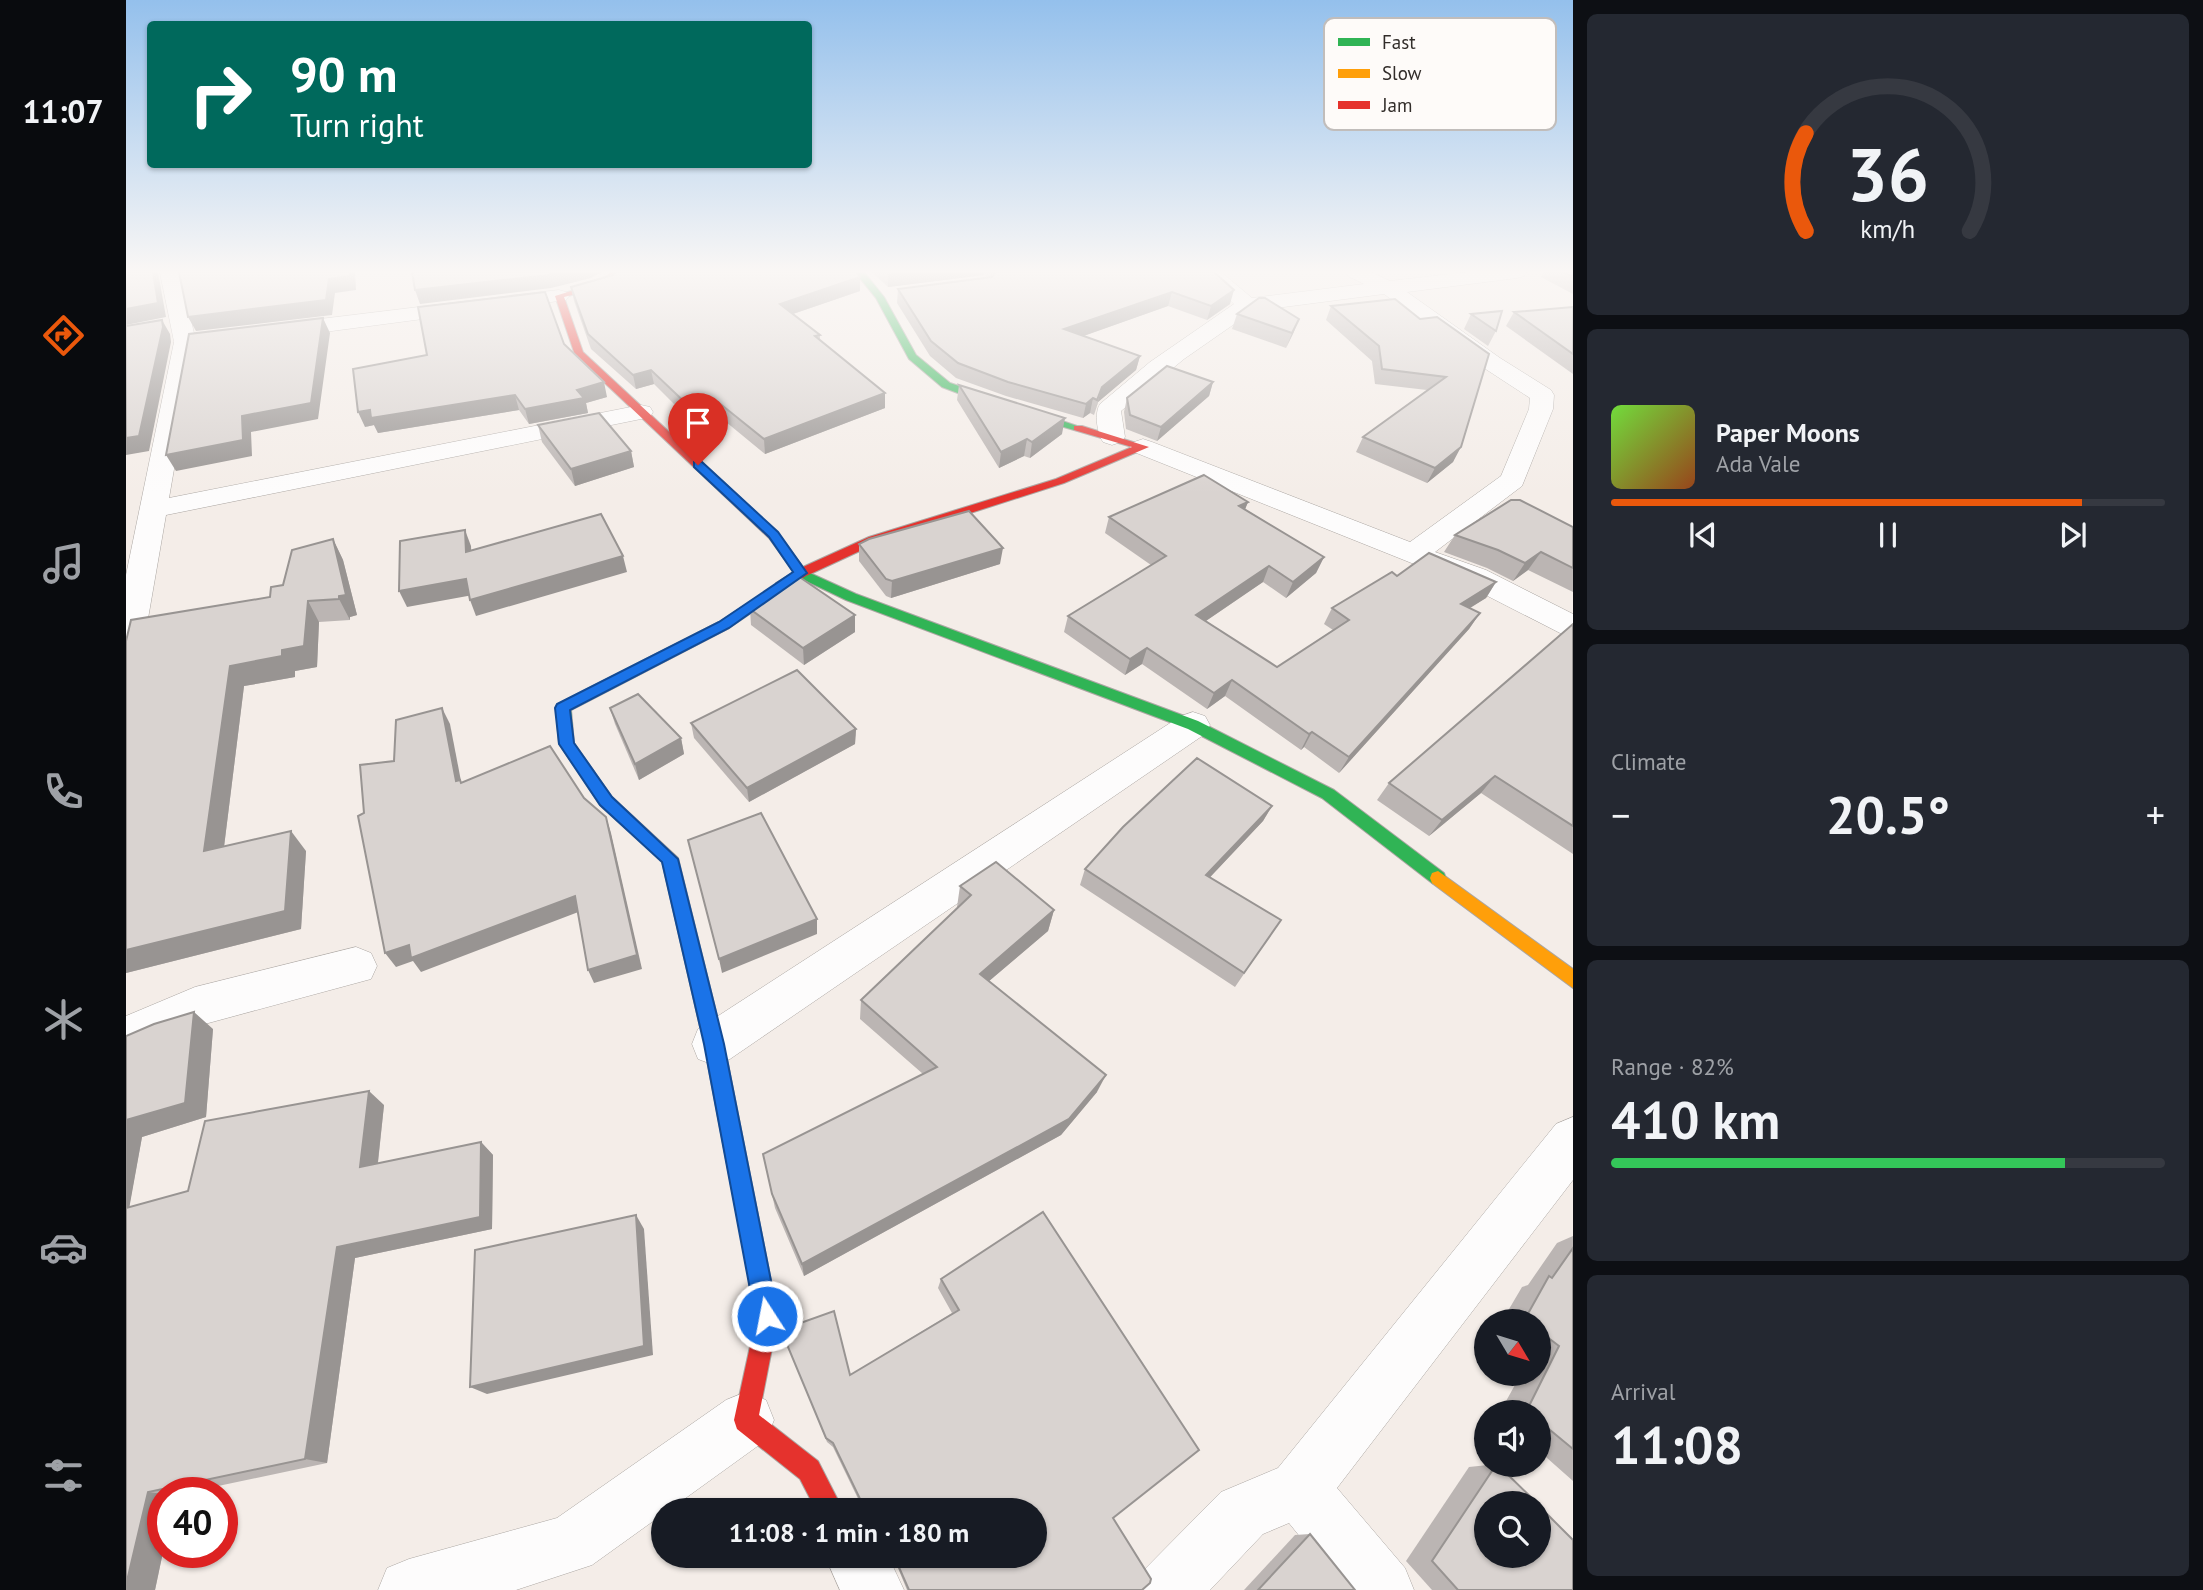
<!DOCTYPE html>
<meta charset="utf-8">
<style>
body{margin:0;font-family:"PT Sans",sans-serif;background:#242831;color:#f1f3f6;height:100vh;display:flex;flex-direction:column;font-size:26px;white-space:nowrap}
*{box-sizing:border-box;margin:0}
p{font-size:23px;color:#9ea1a6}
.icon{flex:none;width:38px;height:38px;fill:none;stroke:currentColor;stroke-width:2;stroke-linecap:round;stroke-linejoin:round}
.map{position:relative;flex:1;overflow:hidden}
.side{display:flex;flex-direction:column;gap:14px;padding:14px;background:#0d0f14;width:630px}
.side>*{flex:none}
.hud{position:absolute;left:21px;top:21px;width:665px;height:147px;border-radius:7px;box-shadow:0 2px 5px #0004;background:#00695c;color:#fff;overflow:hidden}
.needle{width:46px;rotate:128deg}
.buttons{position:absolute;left:1348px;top:1309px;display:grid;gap:14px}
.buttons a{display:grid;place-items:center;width:77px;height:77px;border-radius:50%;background:#171b24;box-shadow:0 2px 5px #0004;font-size:35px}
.speed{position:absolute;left:21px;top:1477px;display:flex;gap:14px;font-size:35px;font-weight:700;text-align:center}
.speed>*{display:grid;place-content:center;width:91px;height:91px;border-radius:50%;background:#171b24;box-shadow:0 2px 5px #0004;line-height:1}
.speed .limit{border:10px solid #d22;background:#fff;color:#111}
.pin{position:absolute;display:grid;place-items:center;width:60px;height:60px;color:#fff;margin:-72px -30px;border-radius:50% 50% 50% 0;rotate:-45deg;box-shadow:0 0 7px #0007}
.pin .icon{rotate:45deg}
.me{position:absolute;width:77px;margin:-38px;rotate:349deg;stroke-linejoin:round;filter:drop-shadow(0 0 5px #0008)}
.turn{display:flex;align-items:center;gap:24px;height:147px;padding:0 28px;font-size:32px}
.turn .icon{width:91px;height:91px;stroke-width:2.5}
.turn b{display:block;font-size:49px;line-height:60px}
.big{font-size:52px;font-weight:800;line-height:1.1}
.side .widget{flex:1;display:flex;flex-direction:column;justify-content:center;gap:10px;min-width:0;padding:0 24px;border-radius:10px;background:#242831}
.side .dial{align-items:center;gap:0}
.dial svg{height:182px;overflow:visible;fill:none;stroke:#363941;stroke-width:7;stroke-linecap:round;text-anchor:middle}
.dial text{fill:#f1f3f6;stroke:none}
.song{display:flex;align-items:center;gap:21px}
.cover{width:84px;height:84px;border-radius:10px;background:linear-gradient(135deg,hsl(100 70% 55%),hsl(20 70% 35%))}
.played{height:7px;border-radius:4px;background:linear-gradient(90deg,#ea580c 85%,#363941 85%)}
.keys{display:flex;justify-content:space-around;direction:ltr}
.heat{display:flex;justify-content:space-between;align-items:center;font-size:38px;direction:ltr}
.charge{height:10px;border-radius:5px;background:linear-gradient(90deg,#34c759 82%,#363941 0)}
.trip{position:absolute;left:525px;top:1498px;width:396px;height:70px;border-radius:35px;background:#171b24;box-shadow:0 2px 5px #0004;font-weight:800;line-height:70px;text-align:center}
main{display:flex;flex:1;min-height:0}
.menu{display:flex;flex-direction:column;width:126px;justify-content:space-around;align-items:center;background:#090b0e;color:#9ea1a6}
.menu .icon{width:49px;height:49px}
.menu .current{color:#ea580c}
.menu b{font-size:32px;color:#f1f3f6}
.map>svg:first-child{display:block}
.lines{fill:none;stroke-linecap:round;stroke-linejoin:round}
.street-casing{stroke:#aba6a2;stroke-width:1}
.fast-casing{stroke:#aba6a2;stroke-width:2}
.slow-casing{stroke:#aba6a2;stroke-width:2}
.jam-casing{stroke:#aba6a2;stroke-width:2}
.street{fill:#fdfcfc;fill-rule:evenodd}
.fast{fill:#30b455;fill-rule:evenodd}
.slow{fill:#ff9f0a;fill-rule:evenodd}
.jam{fill:#e5322d;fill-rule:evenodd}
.wall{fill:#bbb5b3}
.shaded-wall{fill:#989492}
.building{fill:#d9d3d0;stroke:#989492;stroke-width:2}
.route{fill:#1a73e8;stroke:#114b97;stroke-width:2}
.key{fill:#fefbf9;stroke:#c1bdbb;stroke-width:2}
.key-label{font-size:19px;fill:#322d2a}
</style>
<main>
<nav class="menu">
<b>11:07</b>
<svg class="icon current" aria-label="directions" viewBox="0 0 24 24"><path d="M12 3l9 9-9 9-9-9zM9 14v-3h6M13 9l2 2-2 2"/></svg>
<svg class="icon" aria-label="music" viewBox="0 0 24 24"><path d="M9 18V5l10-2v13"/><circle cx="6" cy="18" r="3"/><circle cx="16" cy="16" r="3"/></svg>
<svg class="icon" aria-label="phone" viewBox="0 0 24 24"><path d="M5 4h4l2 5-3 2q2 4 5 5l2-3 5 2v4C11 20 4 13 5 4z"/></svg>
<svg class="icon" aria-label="climate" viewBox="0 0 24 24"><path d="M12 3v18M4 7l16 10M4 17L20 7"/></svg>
<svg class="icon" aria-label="car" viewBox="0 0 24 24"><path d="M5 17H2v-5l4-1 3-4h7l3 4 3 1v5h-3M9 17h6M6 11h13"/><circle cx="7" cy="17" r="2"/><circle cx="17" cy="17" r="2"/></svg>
<svg class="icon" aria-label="filters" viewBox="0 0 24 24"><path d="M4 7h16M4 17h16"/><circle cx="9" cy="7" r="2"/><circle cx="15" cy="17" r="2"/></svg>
</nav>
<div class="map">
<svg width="1447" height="1590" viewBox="0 0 1447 1590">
<rect width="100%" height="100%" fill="#f4ede8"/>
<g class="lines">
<defs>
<g id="street">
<polygon points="34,272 54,272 70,342 43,498 515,405 524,407 527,412 524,417 515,419 40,515 16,653 11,661 0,664 0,575 48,342"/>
<path d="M 1073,272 L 1095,272 L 1126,298 L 1238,284 L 1222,276 L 1219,272 L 1245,272 L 1264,281 L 1342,272 L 1401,272 L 1398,276 L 1391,278 L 1281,292 L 1374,358 L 1425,390 L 1428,395 L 1427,409 L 1396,486 L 1309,552 L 1360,570 L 1447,614 L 1447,637 L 1436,634 L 1338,584 L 1008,452 L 1004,447 L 1008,442 L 1017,439 L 1026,442 L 1284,542 L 1375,476 L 1403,409 L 1404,398 L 1358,368 L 1258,294 L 1127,311 L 1058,359 L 995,411 L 999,437 L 995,442 L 986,445 L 977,442 C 971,433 968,413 974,404 L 1024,362 L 1108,304 Z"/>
<polygon points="433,290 440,292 443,296 440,300 153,338 145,336 142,331 145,326 153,324"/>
<polygon points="1067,712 1079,716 1084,725 1079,734 604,1059 588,1065 572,1059 566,1044 572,1029 1055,716"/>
<polygon points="230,947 245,953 251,966 245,979 75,1025 0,1059 0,1016 69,987"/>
<polygon points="1447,1117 1447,1180 1211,1488 1279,1568 1288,1590 1217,1590 1163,1523 1137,1534 1084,1590 1011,1590 1020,1568 1095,1492 1152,1468 1430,1124"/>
<polygon points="620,1392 640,1400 648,1420 640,1440 543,1510 537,1510 537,1514 466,1565 390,1590 252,1590 261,1568 283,1559 431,1518 600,1400"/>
<polygon points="699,1556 762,1556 778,1590 714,1590"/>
</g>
<g id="fast">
<polygon points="729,272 738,272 758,297 790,355 824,383 957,428 948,430 866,406 816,387 783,359 750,298"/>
<polygon points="675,569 730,594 1072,721 1208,790 1318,873 1320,878 1318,883 1312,885 1306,883 1196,798 1062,729 720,600 670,576 669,573"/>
<polygon points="655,582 661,586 660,589 603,628 445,710 448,743 469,773 466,777 456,777 433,744 430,708 432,704 593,622"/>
</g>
<g id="slow">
<polygon points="461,767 466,769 486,797 552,858 598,1044 652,1316 647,1336 639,1339 631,1336 628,1328 630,1316 578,1044 536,861 474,805 453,773"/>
<polygon points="1312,871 1447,969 1447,988 1306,883 1304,878 1306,873"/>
</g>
<g id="jam">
<polygon points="487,272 497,272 477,287 438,297 457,352 651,532 677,567 743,537 930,479 1006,447 948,430 948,426 956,426 1023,447 938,483 751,543 680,576 660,589 650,589 650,583 668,572 643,538 449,355 429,296 471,283"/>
<polygon points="639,1317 647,1320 650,1328 633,1415 692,1461 717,1510 690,1510 674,1479 611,1429 608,1420 628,1328 631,1320"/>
</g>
</defs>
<use href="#street" class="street-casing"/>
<use href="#fast" class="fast-casing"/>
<use href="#slow" class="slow-casing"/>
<use href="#jam" class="jam-casing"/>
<use href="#street" class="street"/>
<use href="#fast" class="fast"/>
<use href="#slow" class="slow"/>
<use href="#jam" class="jam"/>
</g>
<g class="wall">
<polygon points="746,272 1088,272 1104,304 1081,320 1042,306 957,336 1014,356 1010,370 972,402 968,415 964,413 957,418 880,396 830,378 804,356 771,303 772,289 861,277 858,275 762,287"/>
<polygon points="1418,272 1447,272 1447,294 1415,277"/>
<polygon points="487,275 734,291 667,314 694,335 694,340 759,408 639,454 594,417 569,425 528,384 510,389 465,349 448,301 445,287"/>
<polygon points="1205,306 1294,319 1363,354 1327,462 1301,483 1230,452 1237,437 1301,390 1249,384 1246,361 1200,320"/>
<polygon points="1447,307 1447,374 1380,326 1388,312"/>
<polygon points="1111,314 1173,319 1160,348 1106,329"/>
<polygon points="1345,314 1370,331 1362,346 1338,329"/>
<polygon points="438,344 481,397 460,403 462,413 403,424 393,410 252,433 248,425 239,427"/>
<polygon points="1087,382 1083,396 1031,441 1000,429 998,412 1001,398"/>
<polygon points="833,385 936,434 904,458 898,456 873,468 831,400"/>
<polygon points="412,425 505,451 508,467 449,486 416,442"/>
<polygon points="1122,502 1119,509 1198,557 1190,573 1160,598 1137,582 1080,621 1151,667 1207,630 1198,624 1206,608 1271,576 1370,582 1360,598 1343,608 1354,613 1343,629 1213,773 1178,747 1175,750 1099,696 1081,709 1016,664 999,675 938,632 942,616 1025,565 979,533 983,517"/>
<polygon points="1447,527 1447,592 1402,570 1387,581 1361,568 1318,552 1329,535"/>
<polygon points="207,539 217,560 231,615 224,617 224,620 193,622 191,667 169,671 169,677 118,686 98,847 180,851 175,929 0,973 0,641 144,597"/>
<polygon points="733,544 874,564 765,598 760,596 733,561"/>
<polygon points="624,609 729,615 729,632 678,665 625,625"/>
<polygon points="1447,624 1447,854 1355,793 1303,836 1251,800 1263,783"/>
<polygon points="484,708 555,738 558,754 513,780 489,724"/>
<polygon points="565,723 730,729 729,744 623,802 568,738"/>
<polygon points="1146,806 1137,821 1084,877 1155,920 1109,987 954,885 959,869"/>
<polygon points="834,886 928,910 922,931 863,981 971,1092 935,1135 678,1276 649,1208 637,1154 797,1074 734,1019 735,1000 832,908 831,907"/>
<polygon points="87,1029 80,1117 16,1137 3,1207 62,1191 258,1105 252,1163 355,1142 367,1155 366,1229 229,1258 201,1463 59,1493 37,1493 37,1552 29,1590 0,1590 0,1036"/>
<polygon points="1447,1236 1447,1481 1412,1450 1412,1412 1374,1412 1395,1374 1412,1374 1412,1321 1376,1321 1396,1287 1402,1285 1431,1243"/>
<polygon points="815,1279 987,1518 1016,1590 781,1590 767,1556 908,1556 737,1509 707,1447 701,1442 662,1347 724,1375 826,1313 812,1288"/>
<polygon points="1362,1465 1372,1465 1447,1590 1306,1590 1280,1561 1343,1467"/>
<polygon points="1184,1534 1229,1590 1118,1590 1169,1535"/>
</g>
<g class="shaded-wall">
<polygon points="27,272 32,272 40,317 0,325 0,309"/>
<polygon points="224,272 229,272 230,290 209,293 206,315 70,331 62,317 203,279"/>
<polygon points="432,272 476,272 465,278 425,288 294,304 289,290"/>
<polygon points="776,272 858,272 858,275 762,287 762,274"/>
<polygon points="734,277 734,291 655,318 654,304"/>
<polygon points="1108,290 1104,304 1081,320 1085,306"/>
<polygon points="1046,292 1042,306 935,344 938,329"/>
<polygon points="197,318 204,333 192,419 125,432 126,456 50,471 40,455 116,416"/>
<polygon points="1173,319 1167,334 1160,348 1166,333"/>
<polygon points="36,320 44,334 45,342 23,451 0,455 0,438"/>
<polygon points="1014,356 1010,370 972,402 968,415 976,387"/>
<polygon points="525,370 528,384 510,389 507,375"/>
<polygon points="478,382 481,397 460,403 462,413 403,424 399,409 451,390"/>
<polygon points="1087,382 1083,396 1031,441 1035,427"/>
<polygon points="759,393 759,408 639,454 638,439"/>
<polygon points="389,395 393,410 252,433 248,425 239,427 232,412 244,410"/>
<polygon points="967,398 964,413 957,418 960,404"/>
<polygon points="592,402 594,417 569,425 567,410"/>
<polygon points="939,418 936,434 904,458 906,442"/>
<polygon points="901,439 898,456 873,468 875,452"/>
<polygon points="1335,447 1327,462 1301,483 1309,468"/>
<polygon points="505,451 508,467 449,486 445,469"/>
<polygon points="1122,502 1116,517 1113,506"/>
<polygon points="339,530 345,546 346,568 340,552"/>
<polygon points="207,539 217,560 231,615 224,617 224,620 213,599"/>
<polygon points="877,548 874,564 765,598 766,581"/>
<polygon points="1415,552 1402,570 1387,581 1399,563"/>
<polygon points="497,556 501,572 350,616 344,600"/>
<polygon points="1198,557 1190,573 1160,598 1167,582"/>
<polygon points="1143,566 1137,582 1065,631 1070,615"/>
<polygon points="340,579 347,595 281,607 273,591"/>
<polygon points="1370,582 1360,598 1325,620 1335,604"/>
<polygon points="182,601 193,622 191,667 169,671 169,677 118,686 95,871 78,851 104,666 156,650"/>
<polygon points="1354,613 1343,629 1213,773 1223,757"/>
<polygon points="729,615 729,632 678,665 677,648"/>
<polygon points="1021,648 1016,664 999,675 1004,659"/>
<polygon points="1106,680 1099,696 1081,709 1088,693"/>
<polygon points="316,708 324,724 335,781 330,781"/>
<polygon points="730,729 729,744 623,802 621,788"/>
<polygon points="1186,732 1178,747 1175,750 1183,734"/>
<polygon points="555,738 558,754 513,780 509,764"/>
<polygon points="1369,776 1355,793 1303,836 1316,820"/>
<polygon points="1146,806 1137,821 1072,890 1080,875"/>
<polygon points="480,817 485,833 516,969 468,983 462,970"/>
<polygon points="165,831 180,851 175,929 0,973 0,948"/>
<polygon points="449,896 455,911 295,972 287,961 270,967 259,953 283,945"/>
<polygon points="928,910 922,931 849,993 854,974"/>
<polygon points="691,919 691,934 596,973 593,959"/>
<polygon points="68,1012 87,1029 80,1117 16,1137 0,1226 0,1120"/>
<polygon points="980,1075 971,1092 935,1135 678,1276 676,1264"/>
<polygon points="243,1091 258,1105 250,1179 234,1167"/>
<polygon points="355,1142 367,1155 366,1229 229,1258 201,1463 179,1459 211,1247"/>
<polygon points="510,1215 518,1229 527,1355 361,1394 344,1387"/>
<polygon points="22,1492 37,1494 37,1552 29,1590 0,1590 0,1585"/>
</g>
<g class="building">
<polygon points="0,272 27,272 32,303 0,309"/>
<polygon points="53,272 224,272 224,276 203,279 200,300 62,317"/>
<polygon points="286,272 432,272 422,275 289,290"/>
<polygon points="490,272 730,272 734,277 654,304 694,335 689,336 759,393 638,439 592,402 567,410 525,370 507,375 462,334 445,287 487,275"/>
<polygon points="869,272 1088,272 1108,290 1085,306 1046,292 938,329 1014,356 976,387 971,400 967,398 960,404 882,382 832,363 805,341 772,289 866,277"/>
<polygon points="1438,272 1447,272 1447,277"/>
<polygon points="419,292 438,344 478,382 451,390 458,398 399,409 389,395 245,418 244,410 232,412 227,369 301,355 292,307"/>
<polygon points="1133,298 1139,298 1173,319 1166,333 1111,314"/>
<polygon points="1269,299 1294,319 1311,317 1363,354 1335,447 1309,468 1237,437 1320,377 1256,369 1253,346 1205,306"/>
<polygon points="1447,307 1447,354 1388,312"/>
<polygon points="1376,311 1370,331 1345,314"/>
<polygon points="197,318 185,403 116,416 117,440 40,455 63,334"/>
<polygon points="36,320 37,327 13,436 0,438 0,326"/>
<polygon points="1041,366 1087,382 1035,427 1004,415 1001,398"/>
<polygon points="833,385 939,418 906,442 901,439 875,452"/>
<polygon points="473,413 505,451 445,469 412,425"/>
<polygon points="1078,475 1122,502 1113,506 1198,557 1167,582 1143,566 1070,615 1151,667 1223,620 1206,608 1266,572 1271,576 1303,553 1370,582 1335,604 1354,613 1223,757 1186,732 1183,734 1106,680 1088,693 1021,648 1004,659 942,616 1040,556 983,517"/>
<polygon points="1385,500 1394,500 1447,527 1447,568 1415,552 1399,563 1372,550 1329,535"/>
<polygon points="843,511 877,548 766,581 760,579 733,544 743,539"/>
<polygon points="475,514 497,556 344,600 340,579 273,591 274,541 339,530 340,552"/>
<polygon points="207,539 220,595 213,596 213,599 182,601 178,646 156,650 156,656 104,666 78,851 165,831 159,911 0,950 0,641 5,620 144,597 145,587 157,585 166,550"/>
<polygon points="672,576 729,615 677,648 624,609"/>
<polygon points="1447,624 1447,826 1369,776 1316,820 1263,783"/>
<polygon points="671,670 730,729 621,788 565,723"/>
<polygon points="512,694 555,738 509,764 484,708"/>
<polygon points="316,708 330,781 334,780 335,783 424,746 458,798 480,817 511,955 462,970 449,896 285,958 283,945 259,953 232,816 238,813 234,765 268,761 270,720"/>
<polygon points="1071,758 1146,806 1080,875 1155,920 1118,973 959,869 997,827"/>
<polygon points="635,813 691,919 593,959 562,840"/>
<polygon points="870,862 928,910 854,974 980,1075 943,1119 676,1264 646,1194 637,1154 811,1067 735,1000 845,895 834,886"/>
<polygon points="68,1012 59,1103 0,1120 0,1036 28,1024"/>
<polygon points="243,1091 234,1167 355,1142 354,1217 211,1247 179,1459 22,1492 0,1585 0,1208 62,1191 79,1121"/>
<polygon points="917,1212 1073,1450 987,1518 1025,1579 1024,1583 1016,1590 783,1590 768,1556 908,1556 908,1510 737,1510 738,1507 707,1443 700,1438 662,1347 666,1326 708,1311 724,1375 833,1310 815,1279"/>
<polygon points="510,1215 518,1346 344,1387 349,1250"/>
<polygon points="1447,1248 1447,1449 1412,1420 1412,1412 1404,1412 1401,1410 1433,1346 1412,1330 1412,1321 1402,1321 1399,1319 1423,1276 1426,1278"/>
<polygon points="1370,1465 1372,1465 1411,1503 1360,1503 1360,1556 1412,1556 1412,1505 1447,1540 1447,1590 1332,1590 1306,1561"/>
<polygon points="1184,1534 1229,1590 1132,1590"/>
</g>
<linearGradient id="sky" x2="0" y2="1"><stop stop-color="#94c0ec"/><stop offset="0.55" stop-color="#faf7f5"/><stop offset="1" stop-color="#faf7f5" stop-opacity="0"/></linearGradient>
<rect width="1447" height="494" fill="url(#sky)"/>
<polygon class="route" points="568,462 576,462 652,532 681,573 603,628 444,710 448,743 486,797 552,859 598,1044 652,1316 649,1324 641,1328 633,1324 629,1316 578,1044 536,862 474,805 433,744 429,708 431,704 593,622 667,572 643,537 568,467"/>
<rect x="1198" y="18" width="232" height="112" rx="10" class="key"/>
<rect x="1212" y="38" width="32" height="8" fill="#30b455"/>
<rect x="1212" y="69" width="32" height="9" fill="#ff9f0a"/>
<rect x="1212" y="101" width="32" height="8" fill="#e5322d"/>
<g class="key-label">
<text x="1256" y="49">Fast</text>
<text x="1256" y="80">Slow</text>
<text x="1256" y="112">Jam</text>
</g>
</svg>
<div class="buttons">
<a><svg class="needle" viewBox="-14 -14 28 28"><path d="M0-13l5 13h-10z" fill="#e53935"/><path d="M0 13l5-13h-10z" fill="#9ea1a6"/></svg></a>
<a><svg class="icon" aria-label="sound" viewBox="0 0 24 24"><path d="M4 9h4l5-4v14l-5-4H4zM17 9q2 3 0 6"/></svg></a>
<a><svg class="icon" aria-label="search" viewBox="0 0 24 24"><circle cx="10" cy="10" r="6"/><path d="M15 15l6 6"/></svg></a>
</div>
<div class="speed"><div class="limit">40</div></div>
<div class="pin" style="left:572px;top:465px;background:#d93025"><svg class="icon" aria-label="arrive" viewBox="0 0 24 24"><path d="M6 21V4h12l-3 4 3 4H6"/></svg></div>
<svg class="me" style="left:641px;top:1316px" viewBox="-20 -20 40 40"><circle r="17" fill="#1a73e8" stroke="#fff" stroke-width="3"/><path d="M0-11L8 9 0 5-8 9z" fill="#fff"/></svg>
<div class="trip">11:08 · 1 min · 180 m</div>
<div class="hud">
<div class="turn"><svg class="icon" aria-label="right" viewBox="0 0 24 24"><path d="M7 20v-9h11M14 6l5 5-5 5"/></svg><div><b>90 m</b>Turn right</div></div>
</div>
</div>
<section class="side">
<div class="widget dial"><svg viewBox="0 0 100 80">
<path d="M14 69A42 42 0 1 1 86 69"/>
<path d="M14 69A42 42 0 0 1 14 26" stroke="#ea580c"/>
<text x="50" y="56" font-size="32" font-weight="700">36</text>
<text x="50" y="72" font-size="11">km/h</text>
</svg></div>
<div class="widget">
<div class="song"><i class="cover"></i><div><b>Paper Moons</b><p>Ada Vale</p></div></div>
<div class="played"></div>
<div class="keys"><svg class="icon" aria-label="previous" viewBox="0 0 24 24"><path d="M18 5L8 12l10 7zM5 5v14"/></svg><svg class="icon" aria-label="pause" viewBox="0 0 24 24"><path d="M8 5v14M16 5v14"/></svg><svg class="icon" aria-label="next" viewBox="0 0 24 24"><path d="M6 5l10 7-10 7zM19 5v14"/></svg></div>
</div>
<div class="widget"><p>Climate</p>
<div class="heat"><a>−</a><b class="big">20.5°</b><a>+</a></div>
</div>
<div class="widget"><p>Range · 82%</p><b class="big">410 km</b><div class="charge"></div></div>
<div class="widget"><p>Arrival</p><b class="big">11:08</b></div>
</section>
</main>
